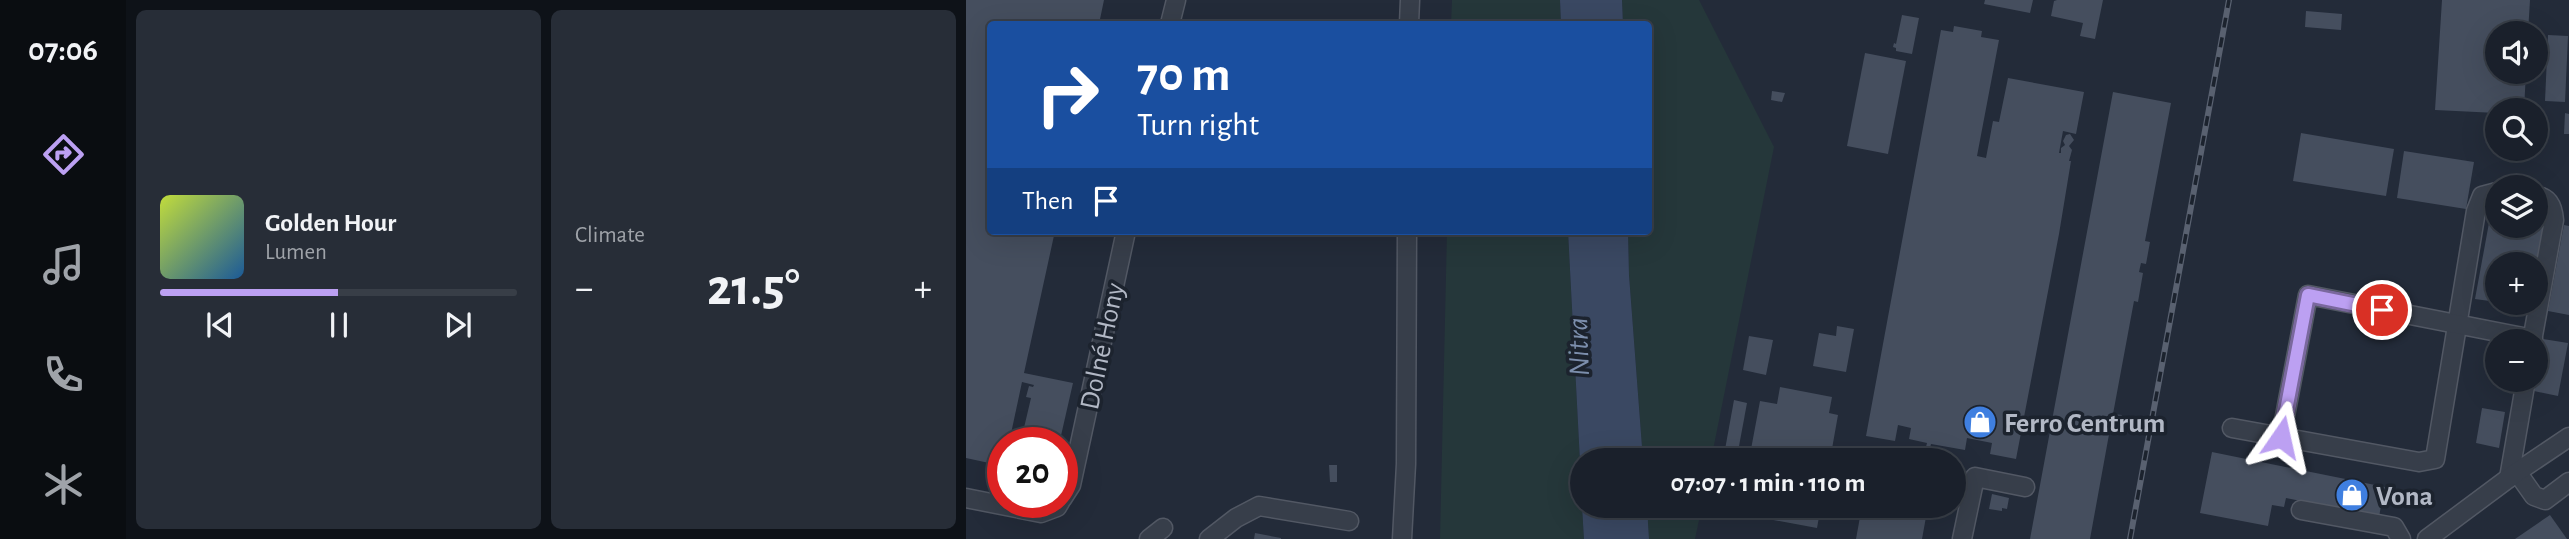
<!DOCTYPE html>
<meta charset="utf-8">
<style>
body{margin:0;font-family:"Alegreya Sans",sans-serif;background:#272d37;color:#f1f3f6;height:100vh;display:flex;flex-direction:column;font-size:26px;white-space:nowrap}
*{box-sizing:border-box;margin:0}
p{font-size:23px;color:#9fa3a9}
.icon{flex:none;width:38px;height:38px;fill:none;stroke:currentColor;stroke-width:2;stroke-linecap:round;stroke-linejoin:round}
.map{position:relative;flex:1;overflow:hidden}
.side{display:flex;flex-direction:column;gap:10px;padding:10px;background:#0e1218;width:840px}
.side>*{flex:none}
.banner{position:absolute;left:21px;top:21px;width:665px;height:214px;border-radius:7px;box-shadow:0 7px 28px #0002,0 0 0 2px #383e47;background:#1a4fa0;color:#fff;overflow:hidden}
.tools{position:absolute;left:1519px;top:21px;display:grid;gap:14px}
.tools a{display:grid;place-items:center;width:63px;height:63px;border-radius:50%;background:#1a202b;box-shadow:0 7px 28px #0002,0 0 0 2px #383e47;font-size:35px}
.speed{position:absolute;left:21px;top:427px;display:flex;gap:14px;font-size:35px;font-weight:700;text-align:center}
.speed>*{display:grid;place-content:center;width:91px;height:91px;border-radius:50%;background:#1a202b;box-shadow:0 7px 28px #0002,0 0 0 2px #383e47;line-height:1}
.speed .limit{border:10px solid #d22;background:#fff;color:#111}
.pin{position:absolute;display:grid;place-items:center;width:60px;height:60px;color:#fff;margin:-30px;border:4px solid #fff;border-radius:50%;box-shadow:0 2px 7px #0007}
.me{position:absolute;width:77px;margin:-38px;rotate:11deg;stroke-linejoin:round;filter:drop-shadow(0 0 5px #0008)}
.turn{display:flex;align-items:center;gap:24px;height:147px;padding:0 35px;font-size:32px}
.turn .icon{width:91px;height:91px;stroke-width:2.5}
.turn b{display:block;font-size:49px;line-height:60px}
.then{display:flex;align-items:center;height:66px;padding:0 35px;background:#0003;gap:14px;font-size:26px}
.big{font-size:52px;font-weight:700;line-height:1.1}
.side .widget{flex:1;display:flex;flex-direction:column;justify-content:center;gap:10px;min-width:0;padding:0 24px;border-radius:10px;background:#272d37}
.song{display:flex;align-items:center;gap:21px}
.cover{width:84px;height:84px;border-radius:10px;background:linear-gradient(135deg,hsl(70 70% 55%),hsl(210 70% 35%))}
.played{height:7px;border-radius:4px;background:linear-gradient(90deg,#bca0f2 50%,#383e47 50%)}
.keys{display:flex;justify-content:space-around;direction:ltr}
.heat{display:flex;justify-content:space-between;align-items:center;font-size:38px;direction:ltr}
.side .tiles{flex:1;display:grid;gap:10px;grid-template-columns:repeat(2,1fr)}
.trip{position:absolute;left:604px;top:448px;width:396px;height:70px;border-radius:35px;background:#1a202b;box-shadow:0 7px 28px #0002,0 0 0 2px #383e47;font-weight:700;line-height:70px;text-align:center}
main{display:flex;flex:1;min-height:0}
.tab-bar{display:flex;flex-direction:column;width:126px;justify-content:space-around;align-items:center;background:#0a0d11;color:#9fa3a9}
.tab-bar .icon{width:49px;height:49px}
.tab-bar .active{color:#bca0f2}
.tab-bar b{font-size:32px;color:#f1f3f6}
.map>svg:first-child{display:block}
.green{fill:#25373a}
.water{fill:#3a4862}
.building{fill:#454e5e}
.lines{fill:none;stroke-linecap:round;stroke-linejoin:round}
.minor-casing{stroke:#525864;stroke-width:21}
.minor{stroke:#373e4a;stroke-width:18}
.rail-casing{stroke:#596170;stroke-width:6}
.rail{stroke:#1c232e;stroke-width:3.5;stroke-dasharray:10;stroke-linecap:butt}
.route-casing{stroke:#7a689d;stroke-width:18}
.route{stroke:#bca0f2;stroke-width:12}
.labels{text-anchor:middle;stroke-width:7;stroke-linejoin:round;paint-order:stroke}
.street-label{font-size:28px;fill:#b2b8c5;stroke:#1c232e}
.poi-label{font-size:28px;font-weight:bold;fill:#b2b8c5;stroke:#1c232e;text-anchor:start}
.water-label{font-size:30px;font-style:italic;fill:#7c8eac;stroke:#1c232e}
</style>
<main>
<nav class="tab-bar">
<b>07:06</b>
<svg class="icon active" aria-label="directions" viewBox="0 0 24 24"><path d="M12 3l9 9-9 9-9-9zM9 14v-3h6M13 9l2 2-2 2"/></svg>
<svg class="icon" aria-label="music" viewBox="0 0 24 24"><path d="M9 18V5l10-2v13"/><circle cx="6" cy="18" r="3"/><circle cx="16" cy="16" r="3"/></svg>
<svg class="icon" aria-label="phone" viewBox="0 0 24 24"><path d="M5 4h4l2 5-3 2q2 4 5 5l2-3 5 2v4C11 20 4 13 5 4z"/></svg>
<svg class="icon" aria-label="climate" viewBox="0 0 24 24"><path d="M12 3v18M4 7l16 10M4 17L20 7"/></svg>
</nav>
<section class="side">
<div class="tiles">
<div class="widget">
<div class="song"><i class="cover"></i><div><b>Golden Hour</b><p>Lumen</p></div></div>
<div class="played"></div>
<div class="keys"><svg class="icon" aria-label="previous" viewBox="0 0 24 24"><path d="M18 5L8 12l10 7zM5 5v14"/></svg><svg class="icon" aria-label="pause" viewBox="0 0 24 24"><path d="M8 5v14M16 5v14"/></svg><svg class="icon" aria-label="next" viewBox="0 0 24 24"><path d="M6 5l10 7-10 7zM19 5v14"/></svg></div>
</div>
<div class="widget"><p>Climate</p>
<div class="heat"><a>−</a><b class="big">21.5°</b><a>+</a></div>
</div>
</div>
</section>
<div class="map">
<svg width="1603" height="539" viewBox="0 0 1603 539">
<rect width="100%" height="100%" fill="#232b39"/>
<g class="green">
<polygon points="486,0 594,0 595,24 485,24"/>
<polygon points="656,0 733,0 808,147 745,460 677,460 663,275 662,231 682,231 682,24 657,24"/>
<polygon points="481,231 602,231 618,539 474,539"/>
<polygon points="681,506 736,506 729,539 683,539"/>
</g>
<g class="water">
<polygon points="594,0 656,0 657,24 595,24"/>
<polygon points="602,231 662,231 663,275 677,460 616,460 616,500"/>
<polygon points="616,506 681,506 683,539 618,539"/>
</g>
<g class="building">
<polygon points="0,0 138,0 133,24 24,24 24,231 89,231 58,373 107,383 94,440 57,432 65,398 60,397 63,386 67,387 68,385 56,382 43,443 37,443 37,466 0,458"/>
<polygon points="1019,0 1067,0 1064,13 1018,4"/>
<polygon points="1091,0 1137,0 1129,39 1114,36 1117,23 1085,16 1088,1"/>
<polygon points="1476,0 1564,0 1562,33 1531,33 1531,72 1560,72 1558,110 1531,110 1531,113 1469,110"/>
<polygon points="1340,11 1376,14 1375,30 1339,27"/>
<polygon points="936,15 953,18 946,54 930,51 930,48 927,47 928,43 930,44"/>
<polygon points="988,26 1016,31 1015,37 1033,40 1011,156 1020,158 1027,121 1033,122 1042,78 1118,92 1110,134 1097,131 1093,153 1095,153 1095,148 1099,145 1097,141 1100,135 1104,134 1108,140 1103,146 1106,150 1103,161 1105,161 1093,234 1050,459 1024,454 1026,443 1001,438 999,450 965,444 964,448 960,447 961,443 943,439 945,428 932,425 929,441 900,436 975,30 987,32"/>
<polygon points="1582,35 1602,36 1599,102 1579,101"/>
<polygon points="899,53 940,61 922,154 881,146"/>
<polygon points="806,91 819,93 816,102 805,100"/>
<polygon points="1147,92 1205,103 1179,241 1184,242 1180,264 1175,263 1173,272 1177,273 1172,302 1168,301 1147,414 1156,415 1154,430 1144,429 1124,539 1064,539"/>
<polygon points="1599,113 1603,114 1603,134 1598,134"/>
<polygon points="1335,133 1428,149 1420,196 1327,181"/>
<polygon points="1438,151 1508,162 1500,209 1431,198"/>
<polygon points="1525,212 1531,214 1531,226 1570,226 1570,220 1579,222 1571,264 1531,264 1531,302 1509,299"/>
<polygon points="1598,225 1603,226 1603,315 1582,311"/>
<polygon points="871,326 888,329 880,372 847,366 853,333 870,336"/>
<polygon points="783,336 807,340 800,375 777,370"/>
<polygon points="1577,339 1602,343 1592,396 1568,391"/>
<polygon points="814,387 866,397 863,413 872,415 864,460 783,460 794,401 811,404"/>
<polygon points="768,400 781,403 771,457 758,455"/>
<polygon points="1516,408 1539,412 1533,448 1510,443"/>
<polygon points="1246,452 1419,487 1417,497 1422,497 1420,507 1415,506 1413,517 1320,498 1318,507 1306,505 1302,526 1234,513"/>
<polygon points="363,465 371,465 371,482 364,482"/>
<polygon points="1026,494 1043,498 1041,509 1036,508 1036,511 1023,509"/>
<polygon points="748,506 855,506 851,528 748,509"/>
<polygon points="896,506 962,506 956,539 890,539"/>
<polygon points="1584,515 1601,539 1549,539"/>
<polygon points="289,533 315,538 315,539 288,539"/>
</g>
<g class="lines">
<defs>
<g id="minor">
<polyline points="204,24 210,0"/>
<polyline points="443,24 444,0"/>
<path d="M 1566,341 L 1588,220 C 1587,208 1583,197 1570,196"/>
<polyline points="1266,428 1453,462 1469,459 1510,211 1516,196 1531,192"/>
<polyline points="1315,437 1342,295 1567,339"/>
<polyline points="1551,472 1568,496 1579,500 1603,482"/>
<polyline points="1543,478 1560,380"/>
<polyline points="0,498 75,513 91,507 94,502"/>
<polyline points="96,499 105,485 160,231"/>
<polyline points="1335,510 1428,527 1435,539"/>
<polyline points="183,539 197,528"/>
<polyline points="243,539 270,518 293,506 383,521"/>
<polyline points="436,539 440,464 441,231"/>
<polyline points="996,539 1009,477 1059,487"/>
<polyline points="1461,539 1551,472 1603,437"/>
</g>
</defs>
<use href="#minor" class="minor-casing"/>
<use href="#minor" class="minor"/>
<defs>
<polyline id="rail" points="1164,539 1263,0"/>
</defs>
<use href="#rail" class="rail-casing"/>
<use href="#rail" class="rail"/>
</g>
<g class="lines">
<defs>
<polyline id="route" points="1315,437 1342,295 1416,310"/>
</defs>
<use href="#route" class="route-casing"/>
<use href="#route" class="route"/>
</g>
<defs>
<symbol id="shop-disc" viewBox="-11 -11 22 22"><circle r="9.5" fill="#3f7fe0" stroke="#1c232e"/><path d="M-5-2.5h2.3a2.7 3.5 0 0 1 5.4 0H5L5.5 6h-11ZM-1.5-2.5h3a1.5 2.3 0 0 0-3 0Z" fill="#fff"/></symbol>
</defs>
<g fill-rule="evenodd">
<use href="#shop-disc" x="995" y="403" width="38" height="38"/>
<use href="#shop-disc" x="1367" y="476" width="38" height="38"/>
</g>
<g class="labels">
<g class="street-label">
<text transform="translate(135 346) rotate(-78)" y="10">Dolné Hony</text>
</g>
<g class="poi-label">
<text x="1038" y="432">Ferro Centrum</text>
<text x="1410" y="505">Vona</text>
</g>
<g class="water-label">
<text transform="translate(612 347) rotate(-92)" y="10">Nitra</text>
</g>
</g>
</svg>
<div class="tools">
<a><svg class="icon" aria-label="sound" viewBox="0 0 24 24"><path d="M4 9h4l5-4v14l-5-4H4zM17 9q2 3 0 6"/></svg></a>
<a><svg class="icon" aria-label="search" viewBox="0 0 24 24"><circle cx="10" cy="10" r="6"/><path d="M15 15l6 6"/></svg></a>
<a><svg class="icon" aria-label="layers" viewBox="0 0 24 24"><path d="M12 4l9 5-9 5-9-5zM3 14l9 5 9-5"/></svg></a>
<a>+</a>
<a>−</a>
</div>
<div class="speed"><div class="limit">20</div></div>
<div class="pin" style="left:1416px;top:310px;background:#d93025"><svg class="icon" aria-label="arrive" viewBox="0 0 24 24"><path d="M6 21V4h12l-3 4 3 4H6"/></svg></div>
<svg class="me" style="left:1315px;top:437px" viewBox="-20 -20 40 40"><path d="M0-17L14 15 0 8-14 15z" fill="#bca0f2" stroke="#fff" stroke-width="4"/></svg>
<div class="trip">07:07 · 1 min · 110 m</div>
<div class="banner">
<div class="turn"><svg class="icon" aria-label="right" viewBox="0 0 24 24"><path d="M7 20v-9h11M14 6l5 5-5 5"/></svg><div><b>70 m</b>Turn right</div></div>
<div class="then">Then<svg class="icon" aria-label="arrive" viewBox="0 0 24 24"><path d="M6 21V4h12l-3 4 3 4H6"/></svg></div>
</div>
</div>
</main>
